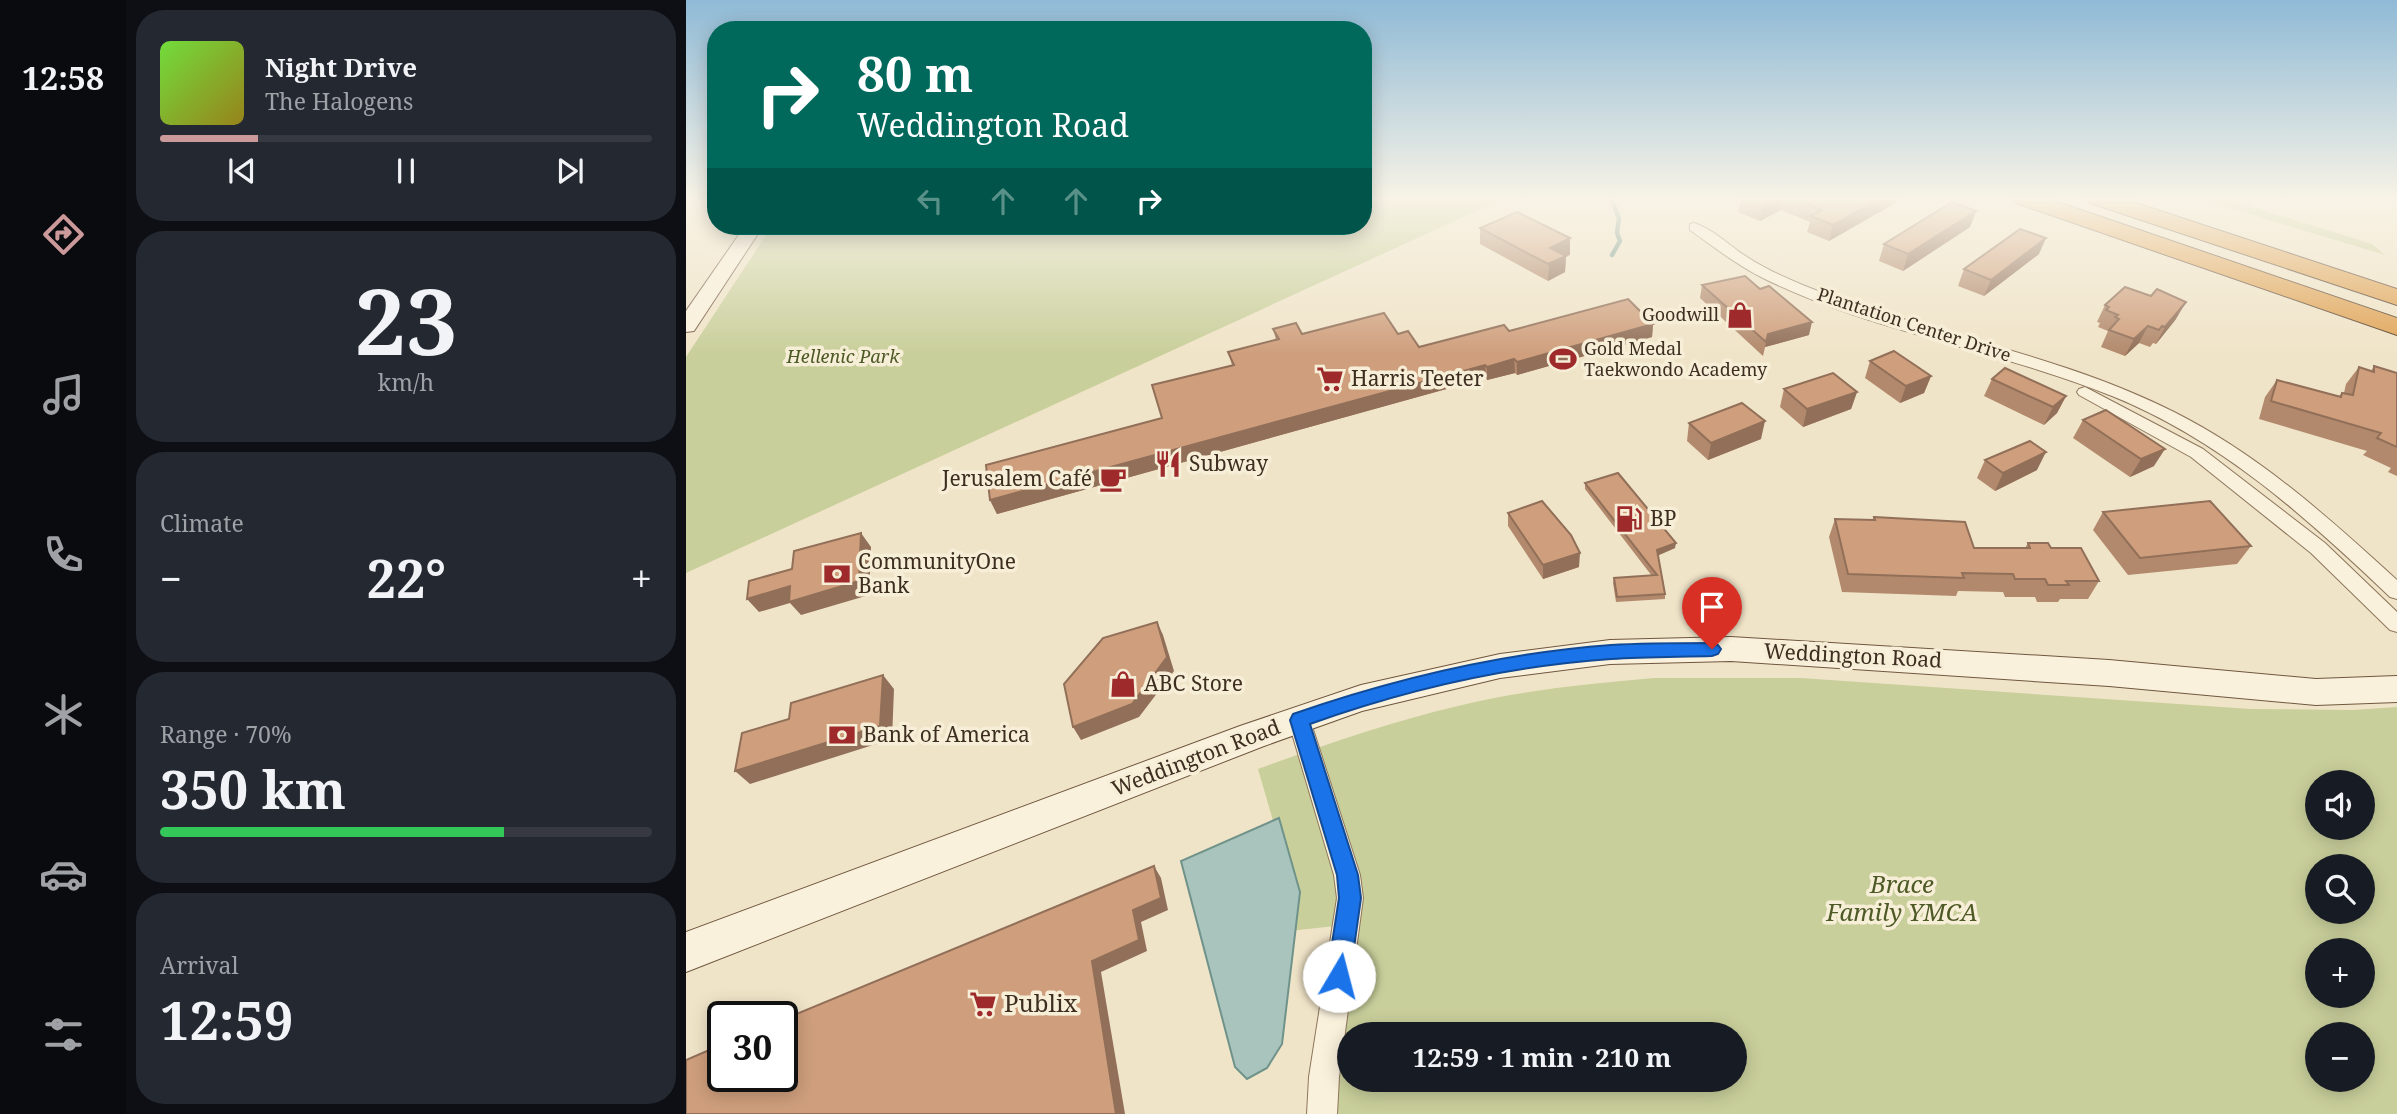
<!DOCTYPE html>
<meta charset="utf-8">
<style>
body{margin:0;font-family:"Noto Serif",serif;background:#242831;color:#f1f3f6;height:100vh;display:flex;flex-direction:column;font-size:26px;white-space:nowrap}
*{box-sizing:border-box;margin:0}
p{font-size:23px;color:#9ea1a6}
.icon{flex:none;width:38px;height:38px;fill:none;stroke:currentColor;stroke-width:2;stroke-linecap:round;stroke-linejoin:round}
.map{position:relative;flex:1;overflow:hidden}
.details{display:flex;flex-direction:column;gap:10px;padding:10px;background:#0d0f14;width:560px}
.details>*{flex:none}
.top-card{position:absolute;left:21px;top:21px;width:665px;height:214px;border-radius:28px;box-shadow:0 4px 18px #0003;background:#00695c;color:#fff;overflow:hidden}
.buttons{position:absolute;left:1619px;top:770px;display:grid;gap:14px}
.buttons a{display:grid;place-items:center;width:70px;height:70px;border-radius:50%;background:#171b24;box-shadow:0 4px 18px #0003;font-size:35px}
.speed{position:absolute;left:21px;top:1001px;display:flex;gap:14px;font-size:35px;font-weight:700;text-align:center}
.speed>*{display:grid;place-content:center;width:91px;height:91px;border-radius:50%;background:#171b24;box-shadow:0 4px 18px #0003;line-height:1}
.speed .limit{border:4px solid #111;border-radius:10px;background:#fff;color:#111}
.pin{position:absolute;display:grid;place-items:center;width:60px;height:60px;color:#fff;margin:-72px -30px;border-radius:50% 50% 50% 0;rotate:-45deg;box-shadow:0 0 7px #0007}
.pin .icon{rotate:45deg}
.me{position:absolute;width:77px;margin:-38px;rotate:8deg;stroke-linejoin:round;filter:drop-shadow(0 0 5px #0008)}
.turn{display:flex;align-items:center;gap:24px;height:147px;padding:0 35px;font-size:32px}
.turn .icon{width:91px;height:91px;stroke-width:2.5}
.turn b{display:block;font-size:49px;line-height:60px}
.lanes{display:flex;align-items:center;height:66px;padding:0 35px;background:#0003;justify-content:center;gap:35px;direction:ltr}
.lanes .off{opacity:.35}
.big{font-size:52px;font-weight:700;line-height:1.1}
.details .tile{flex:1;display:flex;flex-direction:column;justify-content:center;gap:10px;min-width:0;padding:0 24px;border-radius:28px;background:#242831}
.details .dial{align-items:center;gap:0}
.dial b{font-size:91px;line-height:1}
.song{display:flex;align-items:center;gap:21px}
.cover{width:84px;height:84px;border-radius:10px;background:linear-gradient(135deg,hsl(100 70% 55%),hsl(50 70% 35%))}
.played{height:7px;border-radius:4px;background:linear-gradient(90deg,#cc999b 20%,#363941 20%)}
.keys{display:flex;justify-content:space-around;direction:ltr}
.heat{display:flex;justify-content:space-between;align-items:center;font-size:38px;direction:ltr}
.charge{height:10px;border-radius:5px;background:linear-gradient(90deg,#34c759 70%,#363941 0)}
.trip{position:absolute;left:651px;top:1022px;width:410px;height:70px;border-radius:35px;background:#171b24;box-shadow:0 4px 18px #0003;font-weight:700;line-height:70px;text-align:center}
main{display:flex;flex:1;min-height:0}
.tab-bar{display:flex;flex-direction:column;width:126px;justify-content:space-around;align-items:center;background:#090b0e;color:#9ea1a6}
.tab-bar .icon{width:49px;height:49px}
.tab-bar .on{color:#cc999b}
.tab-bar b{font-size:32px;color:#f1f3f6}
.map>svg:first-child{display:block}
.green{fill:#c9cf9b;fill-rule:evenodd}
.water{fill:#a9c4bc;stroke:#6f938a;stroke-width:2}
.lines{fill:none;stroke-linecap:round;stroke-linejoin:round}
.stream{stroke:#6f938a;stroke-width:4.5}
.minor-casing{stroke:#8d765c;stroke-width:2}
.secondary-casing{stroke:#6f573f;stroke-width:2}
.motorway-casing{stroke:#5b4430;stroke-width:2}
.minor{fill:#faf1dc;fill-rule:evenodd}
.secondary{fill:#faf1dc;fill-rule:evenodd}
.motorway{fill:#e0a458;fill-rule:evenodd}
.wall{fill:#b2896c}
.shaded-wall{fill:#916f58}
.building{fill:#cf9f7d;stroke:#916f58;stroke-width:2}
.route{fill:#1a73e8;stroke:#114b97;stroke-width:2}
.labels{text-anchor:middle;stroke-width:7;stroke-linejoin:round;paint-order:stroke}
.far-poi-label{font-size:18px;fill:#3d2e20;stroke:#f7eed8;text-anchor:end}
.far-street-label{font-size:18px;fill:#3d2e20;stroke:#f7eed8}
.far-park-label{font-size:18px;font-style:italic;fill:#4d5a26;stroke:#f7eed8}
.poi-label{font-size:21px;fill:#3d2e20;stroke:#f7eed8;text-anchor:start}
.street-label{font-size:21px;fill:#3d2e20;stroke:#f7eed8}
.near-park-label{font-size:24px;font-style:italic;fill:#4d5a26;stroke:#f7eed8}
.near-poi-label{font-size:24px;fill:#3d2e20;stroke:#f7eed8;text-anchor:start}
</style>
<main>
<nav class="tab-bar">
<b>12:58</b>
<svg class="icon on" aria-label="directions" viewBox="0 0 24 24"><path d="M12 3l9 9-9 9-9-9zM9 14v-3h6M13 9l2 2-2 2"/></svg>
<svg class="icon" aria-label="music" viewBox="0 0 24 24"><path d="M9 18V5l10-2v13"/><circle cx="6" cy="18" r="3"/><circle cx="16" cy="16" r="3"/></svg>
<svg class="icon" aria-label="phone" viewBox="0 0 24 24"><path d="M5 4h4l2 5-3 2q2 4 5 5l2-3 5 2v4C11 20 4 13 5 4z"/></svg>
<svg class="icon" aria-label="climate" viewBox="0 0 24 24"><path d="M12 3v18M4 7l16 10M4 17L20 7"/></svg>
<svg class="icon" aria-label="car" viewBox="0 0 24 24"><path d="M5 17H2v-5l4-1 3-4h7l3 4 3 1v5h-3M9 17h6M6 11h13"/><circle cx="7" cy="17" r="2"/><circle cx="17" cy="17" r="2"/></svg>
<svg class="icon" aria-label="filters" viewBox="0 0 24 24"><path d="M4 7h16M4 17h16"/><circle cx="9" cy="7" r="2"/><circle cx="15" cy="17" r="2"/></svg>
</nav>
<section class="details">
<div class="tile">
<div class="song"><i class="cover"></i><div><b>Night Drive</b><p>The Halogens</p></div></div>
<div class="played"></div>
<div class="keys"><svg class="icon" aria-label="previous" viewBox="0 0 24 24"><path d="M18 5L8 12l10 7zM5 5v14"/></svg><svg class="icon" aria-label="pause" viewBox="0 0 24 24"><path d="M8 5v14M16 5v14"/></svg><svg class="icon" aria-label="next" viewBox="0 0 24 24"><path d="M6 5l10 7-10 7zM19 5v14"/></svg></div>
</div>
<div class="tile dial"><b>23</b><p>km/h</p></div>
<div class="tile"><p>Climate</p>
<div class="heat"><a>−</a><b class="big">22°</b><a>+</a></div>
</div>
<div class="tile"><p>Range · 70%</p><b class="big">350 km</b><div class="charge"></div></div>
<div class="tile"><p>Arrival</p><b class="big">12:59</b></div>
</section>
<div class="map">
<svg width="1711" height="1114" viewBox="0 0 1711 1114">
<rect width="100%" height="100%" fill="#f0e4c8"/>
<g class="green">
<polygon points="677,198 819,198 0,573 0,357 86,226 677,226"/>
<polygon points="1510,198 1538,198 1686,244 1699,255"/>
<path d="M 968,678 L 1115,678 L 1565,709 L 1667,710 L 1711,707 L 1711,1114 L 640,1114 L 659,925 L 603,931 L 606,886 L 572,769 C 638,745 704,722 772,706 C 836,690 902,684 968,678 ZM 1631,782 L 1676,782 L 1676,828 L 1631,828 ZM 1631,866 L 1676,866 L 1676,912 L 1631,912 ZM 1631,950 L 1676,950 L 1676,996 L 1631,996 ZM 663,1034 L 1048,1034 L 1048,1080 L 663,1080 ZM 1631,1034 L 1676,1034 L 1676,1080 L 1631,1080 Z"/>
</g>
<polygon class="water" points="593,818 614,892 596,1044 581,1068 561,1079 549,1067 495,861"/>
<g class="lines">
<polyline class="stream" points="925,198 933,218 931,233 934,241 926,255"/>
<defs>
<g id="minor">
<path d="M 1008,223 C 1027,229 1045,247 1061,257 C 1086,273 1115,285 1143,295 C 1257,336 1379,357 1488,412 C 1572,454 1642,517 1711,580 L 1711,599 L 1704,597 C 1620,517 1535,440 1426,396 C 1313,350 1189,333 1079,279 C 1052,266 1028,247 1004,230 L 1004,224 Z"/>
<polygon points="1399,387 1517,449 1639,543 1711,612 1711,632 1704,630 1625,553 1505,457 1393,395 1391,392 1393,389"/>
<polygon points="613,711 621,713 624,720 674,875 677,898 653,1077 651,1114 621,1114 623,1077 651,898 648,875 602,720 605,713"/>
</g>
<g id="secondary">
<polygon points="59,226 77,226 8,331 0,332 0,311"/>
<polygon points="1045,637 1423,660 1630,679 1711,676 1711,702 1630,705 1423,686 1045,661 924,664 814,678 676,711 578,746 0,972 0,932 554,726 675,685 814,654 924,640"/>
</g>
<g id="motorway">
<polygon points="1327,198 1360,198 1711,318 1711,335 1330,203"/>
<polygon points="1401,198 1435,198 1711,289 1711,305 1404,203"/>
</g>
</defs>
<use href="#minor" class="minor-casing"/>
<use href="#secondary" class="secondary-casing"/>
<use href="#motorway" class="motorway-casing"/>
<use href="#minor" class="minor"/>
<use href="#secondary" class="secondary"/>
<use href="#motorway" class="motorway"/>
</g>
<g class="wall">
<polygon points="1055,198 1212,198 1211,202 1143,241 1121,232 1124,222 1095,210 1074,221 1052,212"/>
<polygon points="1290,211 1284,227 1217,271 1193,261 1198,244"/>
<polygon points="794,228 884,255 880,256 879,272 862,281 794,244"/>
<polygon points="1353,254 1298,296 1272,286 1278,269"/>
<polygon points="1016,285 1074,289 1123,335 1079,347 1077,356 1014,298"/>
<polygon points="1419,305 1490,319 1470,344 1467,343 1464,347 1453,343 1439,356 1415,347 1422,331 1412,327 1414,323 1411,322"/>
<polygon points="967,324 966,337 831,375 829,373 801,380 800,378 311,514 304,500 476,418 546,365 542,352 590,340 587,329 616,334 712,334 733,347 823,331"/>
<polygon points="1184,361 1245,376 1238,393 1214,403 1179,378"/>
<polygon points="1688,366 1711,373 1711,476 1702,472 1705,468 1677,455 1681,451 1573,419 1579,397 1591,380 1653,396 1656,393 1658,393 1660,384 1673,367 1685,371"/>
<polygon points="1306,379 1380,396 1371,413 1358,425 1298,396"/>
<polygon points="1098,389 1171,392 1165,409 1117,427 1094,407"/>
<polygon points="1397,420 1468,466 1444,477 1387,438"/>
<polygon points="1003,423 1075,439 1022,460 1001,441"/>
<polygon points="1299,460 1351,470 1309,491 1291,478"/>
<polygon points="899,483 989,548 972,555 979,594 979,599 930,602 927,583 928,578 966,576 899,489"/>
<polygon points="1417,512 1565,546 1551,564 1442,575 1407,530"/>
<polygon points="822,513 893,567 857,579 822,526"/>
<polygon points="1188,517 1288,548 1339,548 1342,543 1365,548 1413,581 1402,599 1374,599 1372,602 1351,602 1349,597 1319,597 1317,592 1272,591 1270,596 1156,592 1143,537 1149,519 1186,520"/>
</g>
<g class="shaded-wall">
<polygon points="1090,198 1097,198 1095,210 1074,221 1077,205"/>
<polygon points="1194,198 1212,198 1211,202 1143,241 1147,225"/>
<polygon points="1290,211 1284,227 1217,271 1222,254"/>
<polygon points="884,238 884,255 880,256 879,272 862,281 864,248"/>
<polygon points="1360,238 1353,254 1298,296 1305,280"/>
<polygon points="1500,302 1490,319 1470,344 1479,327"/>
<polygon points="1126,322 1123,335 1079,347 1077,356 1082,334"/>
<polygon points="967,324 966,337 831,375 831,362"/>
<polygon points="1462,326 1453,343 1439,356 1448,339"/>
<polygon points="828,359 829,373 801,380 801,367"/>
<polygon points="799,365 800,378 311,514 304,500"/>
<polygon points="1245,376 1238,393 1214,403 1220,386"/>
<polygon points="1171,392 1165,409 1117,427 1121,409"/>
<polygon points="1380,396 1371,413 1358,425 1367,407"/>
<polygon points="1079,421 1075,439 1022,460 1025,443"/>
<polygon points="1479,449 1468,466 1444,477 1455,459"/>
<polygon points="1360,452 1351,470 1309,491 1317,473"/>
<polygon points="175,533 185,547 183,595 115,615 104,603 73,612 61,599"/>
<polygon points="990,543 989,548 971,556 971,550"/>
<polygon points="894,553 893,567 857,579 857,565"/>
<polygon points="471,622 477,635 488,671 453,717 395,740 387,727"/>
<polygon points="197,675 208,689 206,739 64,784 49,771"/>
<polygon points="468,866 475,878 482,910 455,922 461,951 415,972 439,1114 430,1114 406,961 447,910"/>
</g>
<g class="building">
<polygon points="1060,198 1090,198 1077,205"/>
<polygon points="1108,198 1194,198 1147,225 1125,216 1136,210"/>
<polygon points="1266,202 1290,211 1222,254 1198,244"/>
<polygon points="831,212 884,238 864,248 880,256 862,264 794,228"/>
<polygon points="1334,229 1360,238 1305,280 1278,269"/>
<polygon points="1059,276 1074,289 1083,286 1126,322 1082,334 1080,342 1016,285"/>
<polygon points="1439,287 1465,296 1471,289 1500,302 1479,327 1476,326 1473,330 1462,326 1448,339 1423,330 1433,319 1429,317 1432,315 1420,310 1423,307 1419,305"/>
<polygon points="942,299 967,324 831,362 828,359 801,367 799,365 304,500 300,465 476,418 466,385 548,365 542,352 593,339 587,329 610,323 616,334 698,313 712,334 722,331 733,347 818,325 823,331"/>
<polygon points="1208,351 1245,376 1220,386 1184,361"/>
<polygon points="1688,366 1711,373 1711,447 1691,438 1695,433 1585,401 1591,380 1655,397 1656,393 1667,395 1673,367 1688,372"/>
<polygon points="1319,368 1380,396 1367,407 1306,379"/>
<polygon points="1147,373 1171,392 1121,409 1098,389"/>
<polygon points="1056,403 1079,421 1025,443 1003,423"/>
<polygon points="1420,410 1479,449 1455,459 1397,420"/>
<polygon points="1344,441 1360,452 1317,473 1299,460"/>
<polygon points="932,473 990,543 971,550 979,594 931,597 928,578 971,575 899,483"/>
<polygon points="856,501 885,535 894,553 857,565 822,513"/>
<polygon points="1524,501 1565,546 1454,558 1417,512"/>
<polygon points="1188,517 1279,522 1288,548 1344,548 1342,543 1362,543 1365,548 1395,548 1413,581 1380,581 1383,585 1362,585 1359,579 1329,579 1327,574 1276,573 1278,578 1162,574 1149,519 1189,520"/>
<polygon points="175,533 173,581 103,602 104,586 61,599 63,581 106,569 108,551"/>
<polygon points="471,622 481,657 446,704 387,727 378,684 417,638"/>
<polygon points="197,675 194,726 49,771 56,733 103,719 105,703"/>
<polygon points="468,866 475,898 447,910 453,940 406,961 430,1114 0,1114 0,1060 37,1044 37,1076 96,1076 96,1020"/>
</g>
<linearGradient id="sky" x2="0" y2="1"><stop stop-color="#8fbad6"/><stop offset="0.56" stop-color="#f8f3e6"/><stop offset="1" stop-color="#f8f3e6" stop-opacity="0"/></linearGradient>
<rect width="1711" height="354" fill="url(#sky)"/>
<path class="route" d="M 1026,643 L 1032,645 L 1035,649 L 1032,654 L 1026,656 C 993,657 959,657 925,659 C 824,666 719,690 624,724 L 672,875 L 675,898 L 664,976 L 661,984 L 653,987 L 645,984 L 641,976 L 653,898 L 651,875 L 604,720 L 607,714 C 708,679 817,653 925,645 C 958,643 992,643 1026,643 Z"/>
<defs>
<symbol id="shop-bare" viewBox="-9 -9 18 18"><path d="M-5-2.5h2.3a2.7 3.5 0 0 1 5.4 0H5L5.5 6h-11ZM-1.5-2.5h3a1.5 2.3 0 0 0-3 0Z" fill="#9e2a2b" stroke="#f7eed8" stroke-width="2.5" paint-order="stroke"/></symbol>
<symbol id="stadium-bare" viewBox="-9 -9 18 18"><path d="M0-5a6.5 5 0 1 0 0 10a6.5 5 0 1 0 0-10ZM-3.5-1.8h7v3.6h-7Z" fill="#9e2a2b" stroke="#f7eed8" stroke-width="2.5" paint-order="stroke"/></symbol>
<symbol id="supermarket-bare" viewBox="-9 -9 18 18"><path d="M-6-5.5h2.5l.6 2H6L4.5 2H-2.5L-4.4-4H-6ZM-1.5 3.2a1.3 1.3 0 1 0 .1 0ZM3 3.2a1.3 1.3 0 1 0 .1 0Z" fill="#9e2a2b" stroke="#f7eed8" stroke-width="2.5" paint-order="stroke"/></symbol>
<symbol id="restaurant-bare" viewBox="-9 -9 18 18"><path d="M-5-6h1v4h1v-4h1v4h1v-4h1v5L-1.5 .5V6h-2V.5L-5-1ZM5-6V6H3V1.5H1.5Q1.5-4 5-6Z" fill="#9e2a2b" stroke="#f7eed8" stroke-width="2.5" paint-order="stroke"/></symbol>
<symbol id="cafe-bare" viewBox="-9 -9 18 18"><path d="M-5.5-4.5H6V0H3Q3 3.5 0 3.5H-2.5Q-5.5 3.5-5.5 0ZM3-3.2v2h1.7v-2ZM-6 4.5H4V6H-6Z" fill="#9e2a2b" stroke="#f7eed8" stroke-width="2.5" paint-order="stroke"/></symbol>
<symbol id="fuel-bare" viewBox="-9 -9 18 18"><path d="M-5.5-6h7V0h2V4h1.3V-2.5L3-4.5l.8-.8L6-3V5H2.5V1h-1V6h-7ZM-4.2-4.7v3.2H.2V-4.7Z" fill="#9e2a2b" stroke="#f7eed8" stroke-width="2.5" paint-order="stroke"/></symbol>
<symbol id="bank-bare" viewBox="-9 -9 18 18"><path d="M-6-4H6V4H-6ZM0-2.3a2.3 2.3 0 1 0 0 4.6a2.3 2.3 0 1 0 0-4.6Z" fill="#9e2a2b" stroke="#f7eed8" stroke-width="2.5" paint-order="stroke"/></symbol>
</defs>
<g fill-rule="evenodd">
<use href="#shop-bare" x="1035" y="296" width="38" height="38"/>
<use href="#stadium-bare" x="858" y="340" width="38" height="38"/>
<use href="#supermarket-bare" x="625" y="360" width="38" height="38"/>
<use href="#restaurant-bare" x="463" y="445" width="38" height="38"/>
<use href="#cafe-bare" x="408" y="460" width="38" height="38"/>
<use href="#fuel-bare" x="924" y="500" width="38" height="38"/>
<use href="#bank-bare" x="132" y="555" width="38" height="38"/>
<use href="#shop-bare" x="418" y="665" width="38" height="38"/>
<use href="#bank-bare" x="137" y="716" width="38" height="38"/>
<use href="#supermarket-bare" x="278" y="985" width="38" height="38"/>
</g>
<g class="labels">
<g class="far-poi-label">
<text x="1033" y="321">Goodwill</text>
<text x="898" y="355" text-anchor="start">Gold Medal<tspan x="898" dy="21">Taekwondo Academy</tspan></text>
</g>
<g class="far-street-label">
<text transform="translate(1228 325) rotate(18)" y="6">Plantation Center Drive</text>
</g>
<g class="far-park-label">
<text x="157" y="363">Hellenic Park</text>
</g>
<g class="poi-label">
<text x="665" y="386">Harris Teeter</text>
<text x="503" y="471">Subway</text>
<text x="406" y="486" text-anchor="end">Jerusalem Café</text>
<text x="964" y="526">BP</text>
<text x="172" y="569">CommunityOne<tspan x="172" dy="24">Bank</tspan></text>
<text x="458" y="691">ABC Store</text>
<text x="177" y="742">Bank of America</text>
</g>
<g class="street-label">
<text transform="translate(1167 656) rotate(3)" y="7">Weddington Road</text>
<text transform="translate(510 758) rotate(-21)" y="7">Weddington Road</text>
</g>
<g class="near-park-label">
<text x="1216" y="893">Brace<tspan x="1216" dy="28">Family YMCA</tspan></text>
</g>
<g class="near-poi-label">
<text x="318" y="1012">Publix</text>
</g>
</g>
</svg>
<div class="buttons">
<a><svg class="icon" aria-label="sound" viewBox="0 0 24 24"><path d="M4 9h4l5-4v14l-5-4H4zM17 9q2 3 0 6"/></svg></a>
<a><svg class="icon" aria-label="search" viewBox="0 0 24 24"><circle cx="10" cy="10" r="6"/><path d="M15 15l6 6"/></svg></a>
<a>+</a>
<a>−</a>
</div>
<div class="speed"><div class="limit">30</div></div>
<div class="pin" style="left:1026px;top:649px;background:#d93025"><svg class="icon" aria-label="arrive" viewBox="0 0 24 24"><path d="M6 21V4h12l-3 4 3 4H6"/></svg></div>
<svg class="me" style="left:653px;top:976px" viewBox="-20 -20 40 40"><circle r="19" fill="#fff"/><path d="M0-13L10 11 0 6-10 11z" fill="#1a73e8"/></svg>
<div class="trip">12:59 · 1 min · 210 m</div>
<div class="top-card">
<div class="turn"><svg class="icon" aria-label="right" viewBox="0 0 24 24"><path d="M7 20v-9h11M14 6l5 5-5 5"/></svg><div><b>80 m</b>Weddington Road</div></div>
<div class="lanes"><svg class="icon off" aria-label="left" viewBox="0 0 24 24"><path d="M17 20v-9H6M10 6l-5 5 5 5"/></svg><svg class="icon off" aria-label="ahead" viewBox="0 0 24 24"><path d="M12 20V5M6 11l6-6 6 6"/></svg><svg class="icon off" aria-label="ahead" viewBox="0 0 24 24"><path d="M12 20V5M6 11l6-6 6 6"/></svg><svg class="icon" aria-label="right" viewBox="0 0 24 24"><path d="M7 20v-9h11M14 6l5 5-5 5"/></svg></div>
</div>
</div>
</main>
